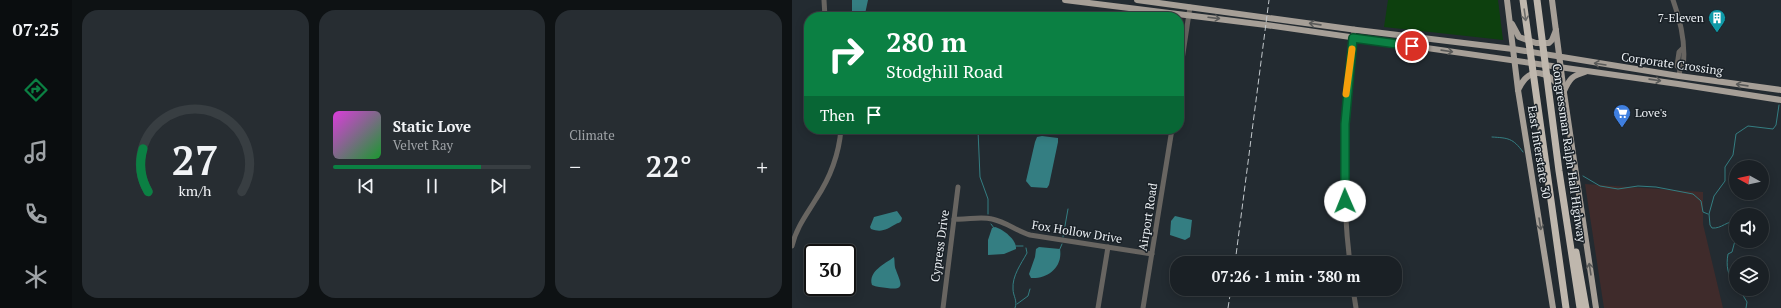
<!DOCTYPE html>
<meta charset="utf-8">
<style>
body{margin:0;font-family:"PT Serif",serif;background:#272d32;color:#f1f3f6;height:100vh;display:flex;flex-direction:column;font-size:15px;white-space:nowrap}
*{box-sizing:border-box;margin:0}
p{font-size:13px;color:#9fa3a7}
.icon{flex:none;width:22px;height:22px;fill:none;stroke:currentColor;stroke-width:2;stroke-linecap:round;stroke-linejoin:round}
.map{position:relative;flex:1;overflow:hidden}
.details{display:flex;flex-direction:column;gap:10px;padding:10px;background:#0e1214;width:720px}
.details>*{flex:none}
.guide{position:absolute;left:12px;top:12px;width:380px;height:122px;border-radius:16px;box-shadow:0 2px 10px #0003,0 0 0 1px #383e42;background:#0b8043;color:#fff;overflow:hidden}
.needle{width:26px;rotate:278deg}
.fabs{position:absolute;left:937px;top:160px;display:grid;gap:8px}
.fabs a{display:grid;place-items:center;width:40px;height:40px;border-radius:50%;background:#1a2025;box-shadow:0 2px 10px #0003,0 0 0 1px #383e42;font-size:20px}
.speed{position:absolute;left:12px;top:244px;display:flex;gap:8px;font-size:20px;font-weight:700;text-align:center}
.speed>*{display:grid;place-content:center;width:52px;height:52px;border-radius:50%;background:#1a2025;box-shadow:0 2px 10px #0003,0 0 0 1px #383e42;line-height:1}
.speed .limit{border:2px solid #111;border-radius:6px;background:#fff;color:#111}
.pin{position:absolute;display:grid;place-items:center;width:34px;height:34px;color:#fff;margin:-17px;border:2px solid #fff;border-radius:50%;box-shadow:0 1px 4px #0007}
.me{position:absolute;width:44px;margin:-22px;rotate:359deg;stroke-linejoin:round;filter:drop-shadow(0 0 3px #0008)}
.turn{display:flex;align-items:center;gap:14px;height:84px;padding:0 16px;font-size:18px}
.turn .icon{width:52px;height:52px;stroke-width:2.5}
.turn b{display:block;font-size:28px;line-height:34px}
.then{display:flex;align-items:center;height:38px;padding:0 16px;background:#0003;gap:8px;font-size:15px}
.big{font-size:30px;font-weight:600;line-height:1.1}
.details .widget{flex:1;display:flex;flex-direction:column;justify-content:center;gap:6px;min-width:0;padding:0 14px;border-radius:16px;background:#272d32}
.details .dial{align-items:center;gap:0}
.dial svg{height:104px;overflow:visible;fill:none;stroke:#383e42;stroke-width:7;stroke-linecap:round;text-anchor:middle}
.dial text{fill:#f1f3f6;stroke:none}
.song{display:flex;align-items:center;gap:12px}
.cover{width:48px;height:48px;border-radius:6px;background:linear-gradient(135deg,hsl(300 70% 55%),hsl(130 70% 35%))}
.played{height:4px;border-radius:2px;background:linear-gradient(90deg,#0b8043 75%,#383e42 75%)}
.keys{display:flex;justify-content:space-around;direction:ltr}
.heat{display:flex;justify-content:space-between;align-items:center;font-size:22px;direction:ltr}
.details .tiles{flex:1;display:grid;gap:10px;grid-template-columns:repeat(3,1fr)}
.trip{position:absolute;left:378px;top:256px;width:232px;height:40px;border-radius:16px;background:#1a2025;box-shadow:0 2px 10px #0003,0 0 0 1px #383e42;font-weight:600;line-height:40px;text-align:center}
main{display:flex;flex:1;min-height:0}
.tabs{display:flex;flex-direction:column;width:72px;justify-content:space-around;align-items:center;background:#0a0d0f;color:#9fa3a7}
.tabs .icon{width:28px;height:28px}
.tabs .current{color:#0b8043}
.tabs b{font-size:18px;color:#f1f3f6}
.map>svg:first-child{display:block}
.commercial{fill:#3f2b2b}
.green{fill:#0d400e}
.water{fill:#347e82}
.lines{fill:none;stroke-linecap:round;stroke-linejoin:round}
.stream{stroke:#347e82;stroke-width:1}
.minor{stroke:#686561;stroke-width:5}
.major{stroke:#a69f97;stroke-width:6}
.highway{stroke:#bfb7ad;stroke-width:7}
.rail{stroke:#c2c8cc;stroke-width:1;stroke-dasharray:6 3;stroke-linecap:butt}
.oneway{stroke:#6c6c6a}
.oneway2{stroke:#595a59}
.route-casing{stroke:#07532c;stroke-width:10}
.route{stroke:#0b8043;stroke-width:7}
.slow{stroke:#f59e0b;stroke-width:7}
.labels{text-anchor:middle;stroke-width:3;stroke-linejoin:round;paint-order:stroke}
.poi-label{font-size:12px;fill:#eaeff3;stroke:#1a2127;text-anchor:end}
.street-label{font-size:12px;fill:#eaeff3;stroke:#1a2127}
</style>
<main>
<nav class="tabs">
<b>07:25</b>
<svg class="icon current" aria-label="directions" viewBox="0 0 24 24"><path d="M12 3l9 9-9 9-9-9zM9 14v-3h6M13 9l2 2-2 2"/></svg>
<svg class="icon" aria-label="music" viewBox="0 0 24 24"><path d="M9 18V5l10-2v13"/><circle cx="6" cy="18" r="3"/><circle cx="16" cy="16" r="3"/></svg>
<svg class="icon" aria-label="phone" viewBox="0 0 24 24"><path d="M5 4h4l2 5-3 2q2 4 5 5l2-3 5 2v4C11 20 4 13 5 4z"/></svg>
<svg class="icon" aria-label="climate" viewBox="0 0 24 24"><path d="M12 3v18M4 7l16 10M4 17L20 7"/></svg>
</nav>
<section class="details">
<div class="tiles">
<div class="widget dial"><svg viewBox="0 0 100 80">
<path d="M14 69A42 42 0 1 1 86 69"/>
<path d="M14 69A42 42 0 0 1 10 36" stroke="#0b8043"/>
<text x="50" y="56" font-size="32" font-weight="700">27</text>
<text x="50" y="72" font-size="11">km/h</text>
</svg></div>
<div class="widget">
<div class="song"><i class="cover"></i><div><b>Static Love</b><p>Velvet Ray</p></div></div>
<div class="played"></div>
<div class="keys"><svg class="icon" aria-label="previous" viewBox="0 0 24 24"><path d="M18 5L8 12l10 7zM5 5v14"/></svg><svg class="icon" aria-label="pause" viewBox="0 0 24 24"><path d="M8 5v14M16 5v14"/></svg><svg class="icon" aria-label="next" viewBox="0 0 24 24"><path d="M6 5l10 7-10 7zM19 5v14"/></svg></div>
</div>
<div class="widget"><p>Climate</p>
<div class="heat"><a>−</a><b class="big">22°</b><a>+</a></div>
</div>
</div>
</section>
<div class="map">
<svg width="989" height="308" viewBox="0 0 989 308">
<rect width="100%" height="100%" fill="#232b31"/>
<polygon class="commercial" points="793,184 911,192 911,224 931,308 812,308"/>
<polygon class="green" points="596,0 706,0 711,40 592,27"/>
<g class="water">
<polygon points="60,0 76,0 73,14 66,14 60,12"/>
<polygon points="250,136 266,138 266,142 257,185 255,188 239,187 234,181 243,142 245,137"/>
<path d="M 105,211 L 110,218 C 109,223 108,222 104,224 C 95,229 90,233 79,229 L 78,227 L 82,217 Z"/>
<polygon points="383,216 400,220 398,237 393,240 378,235 379,221"/>
<path d="M 203,227 C 211,229 225,240 224,249 L 212,254 L 196,255 L 196,240 L 200,228 Z"/>
<path d="M 247,247 L 268,249 C 271,268 255,279 239,278 L 237,274 L 243,257 L 244,249 Z"/>
<path d="M 102,257 C 103,261 102,266 104,270 C 108,282 115,291 95,288 C 90,287 84,287 80,285 C 76,271 93,264 102,257 Z"/>
</g>
<g class="lines">
<g class="stream">
<polyline points="186,130 188,177 196,199 196,214"/>
<path d="M 700,137 C 716,138 721,138 731,152"/>
<polyline points="791,176 808,186 826,189 846,186 864,187 901,194 909,201 911,212 916,214"/>
<path d="M 944,222 C 935,220 930,229 920,228 L 918,225 L 917,214 L 922,196 L 933,181 L 933,167 L 941,155 L 944,134 L 956,126 L 981,129 L 984,125 L 987,105"/>
<polyline points="199,224 202,228"/>
<polyline points="271,237 276,209"/>
<path d="M 944,237 L 940,252 L 936,254 C 934,265 935,276 944,284"/>
<polyline points="224,246 231,246"/>
<polyline points="267,251 270,244"/>
<polyline points="947,289 955,302 954,308"/>
<polyline points="225,304 236,296 238,289"/>
<path d="M 223,308 C 226,301 221,296 221,289 C 220,276 229,264 235,253 L 234,248"/>
</g>
<g class="minor">
<polyline points="32,0 33,17"/>
<path d="M 881,0 C 889,22 894,45 891,67 L 888,69 L 887,76"/>
<polyline points="888,69 885,66 887,52 891,48"/>
<polyline points="387,80 398,7"/>
<path d="M 162,219 C 175,220 188,216 200,219 C 214,222 225,231 238,235 L 360,254"/>
<path d="M 0,246 C 4,228 15,214 24,199 C 38,178 47,154 49,129"/>
<path d="M 558,263 C 548,183 553,109 562,29"/>
<polyline points="561,289 564,308"/>
<polyline points="151,308 166,187"/>
<polyline points="306,308 316,247"/>
<polyline points="351,308 380,129"/>
</g>
<g class="major">
<polyline points="273,0 474,25 886,84 989,100"/>
<polyline points="345,0 565,30 721,49 887,76 989,90"/>
<polyline points="715,0 726,90 761,308"/>
<polyline points="760,0 772,93 804,308"/>
<polyline points="720,24 727,37 744,43 757,43 760,40 764,30"/>
<path d="M 726,90 C 738,64 757,71 771,91"/>
<path d="M 772,91 C 778,78 780,76 793,72"/>
</g>
<g class="highway">
<polyline points="731,0 774,308"/>
<polyline points="745,0 767,171 788,308"/>
<polyline points="784,252 794,308"/>
</g>
<g class="rail">
<polyline points="443,263 477,0"/>
<polyline points="436,308 439,289"/>
</g>
</g>
<defs><path id="oneway-shaft" d="M-6 0H5M1.5-3L5.5 0L1.5 3" fill="none" stroke-width="1.6" stroke-linecap="round" stroke-linejoin="round"/></defs>
<use class="oneway" href="#oneway-shaft" transform="translate(733 15) rotate(82)"/>
<g class="oneway2">
<use href="#oneway-shaft" transform="translate(422 18) rotate(7)"/>
<use href="#oneway-shaft" transform="translate(523 24) rotate(-172)"/>
<use href="#oneway-shaft" transform="translate(655 51) rotate(8)"/>
<use href="#oneway-shaft" transform="translate(808 64) rotate(-171)"/>
<use href="#oneway-shaft" transform="translate(863 80) rotate(8)"/>
<use href="#oneway-shaft" transform="translate(950 85) rotate(-172)"/>
<use href="#oneway-shaft" transform="translate(748 224) rotate(81)"/>
<use href="#oneway-shaft" transform="translate(798 269) rotate(-99)"/>
</g>
<g class="lines">
<defs>
<polyline id="route" points="553,201 553,124 561,38 620,46"/>
</defs>
<use href="#route" class="route-casing"/>
<use href="#route" class="route"/>
<polyline class="slow" points="554,94 560,49"/>
</g>
<defs>
<symbol id="building-pin" viewBox="-11 -11 22 30"><path d="M0 17L-7.5 6A9.5 9.5 0 1 1 7.5 6Z" fill="#0f9aa8" stroke="#1a2127"/><path d="M-4-6H4V6H1V3H-1V6H-4ZM-2.5-4.3h1.7v1.8h-1.7ZM.8-4.3h1.7v1.8H.8ZM-2.5-1h1.7V.8h-1.7ZM.8-1h1.7V.8H.8Z" fill="#fff"/></symbol>
<symbol id="supermarket-pin" viewBox="-11 -11 22 30"><path d="M0 17L-7.5 6A9.5 9.5 0 1 1 7.5 6Z" fill="#3f7fe0" stroke="#1a2127"/><path d="M-6-5.5h2.5l.6 2H6L4.5 2H-2.5L-4.4-4H-6ZM-1.5 3.2a1.3 1.3 0 1 0 .1 0ZM3 3.2a1.3 1.3 0 1 0 .1 0Z" fill="#fff"/></symbol>
</defs>
<g fill-rule="evenodd">
<use href="#building-pin" x="915" y="8" width="20" height="27"/>
<use href="#supermarket-pin" x="820" y="103" width="20" height="27"/>
</g>
<g class="labels">
<g class="poi-label">
<text x="912" y="22">7-Eleven</text>
<text x="843" y="117" text-anchor="start">Love's</text>
</g>
<g class="street-label">
<text transform="translate(880 64) rotate(8)" y="4">Corporate Crossing</text>
<text transform="translate(747 152) rotate(81)" y="4">East Interstate 30</text>
<text transform="translate(777 153) rotate(82)" y="4">Congressman Ralph Hall Highway</text>
<text transform="translate(356 217) rotate(-81)" y="4">Airport Road</text>
<text transform="translate(285 232) rotate(9)" y="4">Fox Hollow Drive</text>
<text transform="translate(148 246) rotate(-82)" y="4">Cypress Drive</text>
</g>
</g>
</svg>
<div class="fabs">
<a><svg class="needle" viewBox="-14 -14 28 28"><path d="M0-13l5 13h-10z" fill="#e53935"/><path d="M0 13l5-13h-10z" fill="#9fa3a7"/></svg></a>
<a><svg class="icon" aria-label="sound" viewBox="0 0 24 24"><path d="M4 9h4l5-4v14l-5-4H4zM17 9q2 3 0 6"/></svg></a>
<a><svg class="icon" aria-label="layers" viewBox="0 0 24 24"><path d="M12 4l9 5-9 5-9-5zM3 14l9 5 9-5"/></svg></a>
</div>
<div class="speed"><div class="limit">30</div></div>
<div class="pin" style="left:620px;top:46px;background:#d93025"><svg class="icon" aria-label="arrive" viewBox="0 0 24 24"><path d="M6 21V4h12l-3 4 3 4H6"/></svg></div>
<svg class="me" style="left:553px;top:201px" viewBox="-20 -20 40 40"><circle r="19" fill="#fff"/><path d="M0-13L10 11 0 6-10 11z" fill="#0b8043"/></svg>
<div class="trip">07:26 · 1 min · 380 m</div>
<div class="guide">
<div class="turn"><svg class="icon" aria-label="right" viewBox="0 0 24 24"><path d="M7 20v-9h11M14 6l5 5-5 5"/></svg><div><b>280 m</b>Stodghill Road</div></div>
<div class="then">Then<svg class="icon" aria-label="arrive" viewBox="0 0 24 24"><path d="M6 21V4h12l-3 4 3 4H6"/></svg></div>
</div>
</div>
</main>
